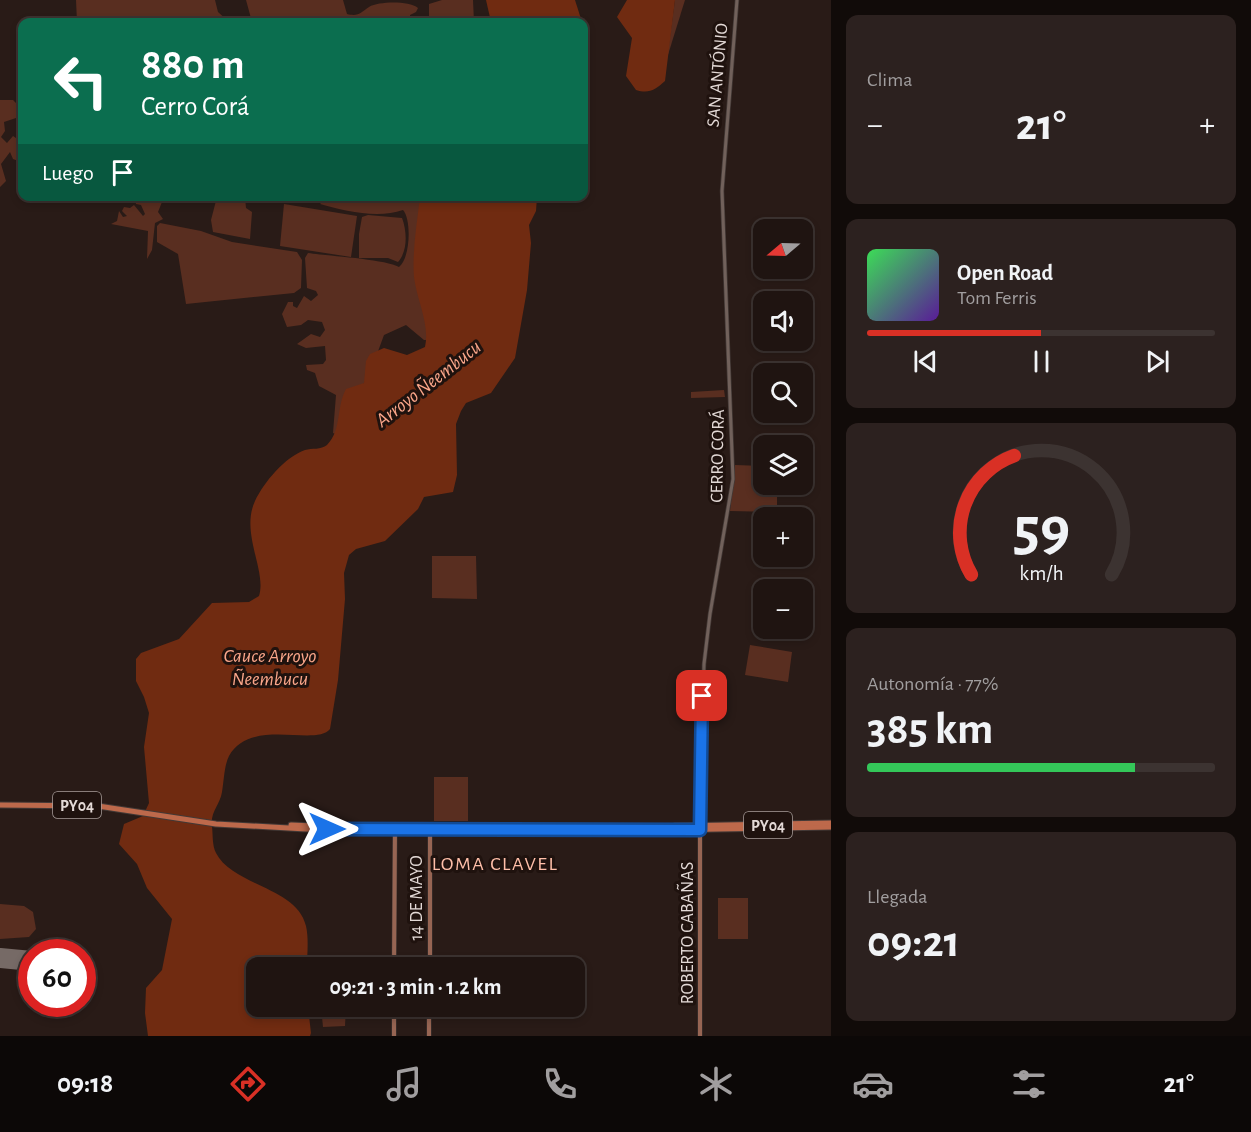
<!DOCTYPE html>
<html lang="es">
<meta charset="utf-8">
<style>
body{margin:0;font-family:"Alegreya Sans",sans-serif;background:#2c211f;color:#f1f3f6;height:100vh;display:flex;flex-direction:column;font-size:22px;white-space:nowrap}
*{box-sizing:border-box;margin:0}
p{font-size:20px;color:#a19e9f}
.icon{flex:none;width:33px;height:33px;fill:none;stroke:currentColor;stroke-width:2;stroke-linecap:round;stroke-linejoin:round}
.map{position:relative;flex:1;overflow:hidden}
.side{display:flex;flex-direction:column;gap:15px;padding:15px;background:#110b09;width:420px}
.side>*{flex:none}
.banner{position:absolute;left:18px;top:18px;width:570px;height:183px;border-radius:12px;box-shadow:0 3px 9px #0003,0 0 0 2px #3c3331;background:#0b6e4f;color:#fff;overflow:hidden}
.needle{width:39px;rotate:251deg}
.controls{position:absolute;left:753px;top:219px;display:grid;gap:12px}
.controls a{display:grid;place-items:center;width:60px;height:60px;border-radius:12px;background:#1f1411;box-shadow:0 3px 9px #0003,0 0 0 2px #3c3331;font-size:30px}
.speed{position:absolute;left:18px;top:939px;display:flex;gap:12px;font-size:30px;font-weight:700;text-align:center}
.speed>*{display:grid;place-content:center;width:78px;height:78px;border-radius:50%;background:#1f1411;box-shadow:0 3px 9px #0003,0 0 0 2px #3c3331;line-height:1}
.speed .limit{border:9px solid #d22;background:#fff;color:#111}
.pin{position:absolute;display:grid;place-items:center;width:51px;height:51px;color:#fff;margin:-26px;border-radius:12px;box-shadow:0 3px 9px #0006}
.me{position:absolute;width:66px;margin:-33px;rotate:90deg;stroke-linejoin:round;filter:drop-shadow(0 0 4px #0008)}
.turn{display:flex;align-items:center;gap:21px;height:126px;padding:0 24px;font-size:27px}
.turn .icon{width:78px;height:78px;stroke-width:2.5}
.turn b{display:block;font-size:42px;line-height:51px}
.then{display:flex;align-items:center;height:57px;padding:0 24px;background:#0003;gap:12px;font-size:22px}
.big{font-size:45px;font-weight:700;line-height:1.1}
.side .widget{flex:1;display:flex;flex-direction:column;justify-content:center;gap:9px;min-width:0;padding:0 21px;border-radius:12px;background:#2c211f}
.side .dial{align-items:center;gap:0}
.dial svg{height:156px;overflow:visible;fill:none;stroke:#3c3331;stroke-width:7;stroke-linecap:round;text-anchor:middle}
.dial text{fill:#f1f3f6;stroke:none}
.song{display:flex;align-items:center;gap:18px}
.cover{width:72px;height:72px;border-radius:9px;background:linear-gradient(135deg,hsl(130 70% 55%),hsl(270 70% 35%))}
.played{height:6px;border-radius:3px;background:linear-gradient(90deg,#d93025 50%,#3c3331 50%)}
.keys{display:flex;justify-content:space-around;direction:ltr}
.heat{display:flex;justify-content:space-between;align-items:center;font-size:33px;direction:ltr}
.charge{height:9px;border-radius:4px;background:linear-gradient(90deg,#34c759 77%,#3c3331 0)}
.trip{position:absolute;left:246px;top:957px;width:339px;height:60px;border-radius:12px;background:#1f1411;box-shadow:0 3px 9px #0003,0 0 0 2px #3c3331;font-weight:700;line-height:60px;text-align:center}
.tabs{display:flex;height:96px;justify-content:space-around;align-items:center;background:#0c0807;color:#a19e9f}
.tabs .icon{width:42px;height:42px}
.tabs .active{color:#d93025}
.tabs b{font-size:27px;color:#f1f3f6}
main{display:flex;flex:1;min-height:0}
.map>svg:first-child{display:block}
.green{fill:#592e20}
.water{fill:#702b11}
.lines{fill:none;stroke-linecap:round;stroke-linejoin:round}
.runway{stroke:#766a66;stroke-width:20}
.tertiary-casing{stroke:#433936;stroke-width:4.5}
.secondary-casing{stroke:#433936;stroke-width:5}
.primary-casing{stroke:#433936;stroke-width:7}
.tertiary{stroke:#71615b;stroke-width:3}
.secondary{stroke:#976553;stroke-width:4}
.primary{stroke:#bd694b;stroke-width:5}
.route-casing{stroke:#114b97;stroke-width:15}
.route{stroke:#1a73e8;stroke-width:10}
.labels{text-anchor:middle;stroke-width:6;stroke-linejoin:round;paint-order:stroke}
.shield{fill:#1f120e;stroke:#a89d9a;stroke-width:1.5}
.shield-label{font-size:16px;font-weight:bold;fill:#e3d9d6}
.street-label{font-size:18px;fill:#e3d9d6;stroke:#1f120e}
.water-label{font-size:20px;font-style:italic;fill:#fba68a;stroke:#1f120e}
.neighbourhood-label{font-size:20px;letter-spacing:1.5px;fill:#ffbfa9;stroke:#1f120e}
</style>
<main>
<div class="map">
<svg width="831" height="1036" viewBox="0 0 831 1036">
<rect width="100%" height="100%" fill="#291b17"/>
<g class="green">
<polygon points="76,0 215,0 218,12 229,22 77,22"/>
<path d="M 246,0 L 343,0 L 347,14 C 359,17 361,12 369,7 C 380,1 409,1 418,8 L 416,12 L 410,15 L 410,19 L 414,21 L 417,19 L 429,19 L 429,4 L 442,0 L 473,0 L 474,22 L 252,22 Z"/>
<polygon points="675,0 685,0 667,58"/>
<polygon points="0,100 13,100 22,109 22,116 4,122 5,131 1,137 7,143 13,136 22,142 22,171 20,169 21,162 13,159 10,152 1,164 6,181 0,187"/>
<polygon points="135,197 164,197 158,212 163,219 155,223 152,250 147,259 148,231 111,224 117,221 119,211 123,217 127,216 122,211 124,207 130,208 134,205 143,216 145,214 141,205 136,204"/>
<polygon points="217,197 245,197 246,208 252,212 250,239 213,232 211,220"/>
<path d="M 327,197 L 423,197 L 429,340 L 424,340 L 406,325 L 384,335 L 373,365 L 338,435 L 333,433 L 336,395 L 319,386 L 315,373 L 307,370 L 306,365 L 323,364 L 326,360 L 325,346 L 306,348 L 297,344 L 311,334 L 320,337 L 325,330 L 322,322 L 308,320 L 301,325 L 287,327 L 282,314 L 288,302 L 293,302 L 293,306 L 297,308 L 304,296 L 311,301 L 318,295 L 316,291 L 307,288 L 305,258 L 308,253 C 327,256 385,259 399,267 C 410,259 412,220 403,210 C 378,219 344,211 320,204 Z"/>
<polygon points="284,204 357,216 351,257 280,246"/>
<path d="M 368,215 L 402,218 C 407,231 408,251 398,262 L 388,258 L 359,258 L 359,234 L 362,217 Z"/>
<polygon points="160,223 201,231 232,242 297,252 302,260 301,288 294,293 186,304 178,254 157,242 157,226"/>
<polygon points="724,390 725,397 691,398 691,392"/>
<polygon points="735,465 763,466 764,484 777,485 777,512 730,511"/>
<polygon points="432,556 476,556 477,599 432,598"/>
<polygon points="750,645 792,652 788,682 745,675"/>
<rect x="434" y="777" width="34" height="44"/>
<rect x="718" y="898" width="30" height="41"/>
<polygon points="0,904 24,906 33,912 36,929 29,937 0,939"/>
<polygon points="321,1007 346,1007 345,1026 323,1027"/>
</g>
<g class="water">
<polygon points="486,0 575,0 582,22 491,22"/>
<path d="M 627,0 L 675,0 L 665,81 C 655,90 649,94 636,90 L 626,76 L 632,38 L 617,17 Z"/>
<path d="M 420,197 L 537,197 L 536,211 L 529,225 L 531,243 L 527,290 L 515,358 L 491,393 L 466,403 L 461,411 L 456,424 L 457,475 L 453,492 L 424,497 L 418,509 L 385,541 L 356,549 L 349,555 L 344,573 L 345,599 L 338,680 L 330,729 C 316,747 250,717 229,756 C 224,766 224,781 222,792 C 220,805 210,812 212,826 C 213,835 212,845 216,853 C 233,886 297,887 306,926 C 309,939 307,955 307,967 L 256,968 L 256,1006 L 308,1007 L 311,1033 L 310,1036 L 148,1036 L 145,1013 L 146,988 L 162,970 L 172,919 L 147,888 L 137,864 L 119,844 L 124,824 L 143,816 L 149,803 L 144,747 L 149,713 L 144,697 L 136,681 L 136,659 L 141,653 L 179,639 L 212,603 L 249,602 L 259,596 C 267,571 240,533 255,501 C 264,482 285,457 305,450 C 312,448 321,450 327,445 C 342,430 336,407 346,389 L 364,383 L 366,361 L 370,354 L 384,348 L 407,355 L 425,347 C 430,324 417,301 414,277 C 412,251 417,223 420,197 Z"/>
</g>
<g class="lines">
<polyline class="runway" points="0,958 32,961"/>
<defs>
<polyline id="tertiary" points="700,826 704,664 710,614 733,479 722,191 737,0"/>
<g id="secondary">
<polyline points="430,828 430,968"/>
<polyline points="394,968 395,827"/>
<polyline points="429,1006 429,1036"/>
<polyline points="394,1036 394,1006"/>
<polyline points="700,1036 700,830"/>
</g>
<g id="primary">
<polyline points="0,805 98,806 216,824 306,829 597,831 831,827"/>
<polyline points="291,825 315,826"/>
<polyline points="675,826 831,823"/>
</g>
</defs>
<use href="#tertiary" class="tertiary-casing"/>
<use href="#secondary" class="secondary-casing"/>
<use href="#primary" class="primary-casing"/>
<use href="#tertiary" class="tertiary"/>
<use href="#secondary" class="secondary"/>
<use href="#primary" class="primary"/>
</g>
<g class="lines">
<defs>
<polyline id="route" points="327,829 700,830 702,696"/>
</defs>
<use href="#route" class="route-casing"/>
<use href="#route" class="route"/>
</g>
<g class="labels">
<g class="shield">
<rect x="53" y="792" width="48" height="26" rx="4.5"/>
<rect x="744" y="812" width="48" height="26" rx="4.5"/>
</g>
<g class="shield-label">
<text x="77" y="811">PY04</text>
<text x="768" y="831">PY04</text>
</g>
<g class="street-label">
<text transform="translate(717 75) rotate(-85)" y="6">SAN ANTÓNIO</text>
<text transform="translate(717 456) rotate(-89)" y="6">CERRO CORÁ</text>
<text transform="translate(416 898) rotate(-90)" y="6">14 DE MAYO</text>
<text transform="translate(687 933) rotate(-90)" y="6">ROBERTO CABAÑAS</text>
</g>
<g class="water-label">
<text transform="translate(428 383) rotate(-38)" y="7">Arroyo Ñeembucu</text>
<text x="270" y="662">Cauce Arroyo<tspan x="270" dy="23">Ñeembucu</tspan></text>
</g>
<g class="neighbourhood-label">
<text x="495" y="870">LOMA CLAVEL</text>
</g>
</g>
</svg>
<div class="controls">
<a><svg class="needle" viewBox="-14 -14 28 28"><path d="M0-13l5 13h-10z" fill="#e53935"/><path d="M0 13l5-13h-10z" fill="#a19e9f"/></svg></a>
<a><svg class="icon" aria-label="sound" viewBox="0 0 24 24"><path d="M4 9h4l5-4v14l-5-4H4zM17 9q2 3 0 6"/></svg></a>
<a><svg class="icon" aria-label="search" viewBox="0 0 24 24"><circle cx="10" cy="10" r="6"/><path d="M15 15l6 6"/></svg></a>
<a><svg class="icon" aria-label="layers" viewBox="0 0 24 24"><path d="M12 4l9 5-9 5-9-5zM3 14l9 5 9-5"/></svg></a>
<a>+</a>
<a>−</a>
</div>
<div class="speed"><div class="limit">60</div></div>
<div class="pin" style="left:702px;top:696px;background:#d93025"><svg class="icon" aria-label="arrive" viewBox="0 0 24 24"><path d="M6 21V4h12l-3 4 3 4H6"/></svg></div>
<svg class="me" style="left:327px;top:829px" viewBox="-20 -20 40 40"><path d="M0-17L14 15 0 8-14 15z" fill="#1a73e8" stroke="#fff" stroke-width="4"/></svg>
<div class="trip">09:21 · 3 min · 1.2 km</div>
<div class="banner">
<div class="turn"><svg class="icon" aria-label="left" viewBox="0 0 24 24"><path d="M17 20v-9H6M10 6l-5 5 5 5"/></svg><div><b>880 m</b>Cerro Corá</div></div>
<div class="then">Luego<svg class="icon" aria-label="arrive" viewBox="0 0 24 24"><path d="M6 21V4h12l-3 4 3 4H6"/></svg></div>
</div>
</div>
<section class="side">
<div class="widget"><p>Clima</p>
<div class="heat"><a>−</a><b class="big">21°</b><a>+</a></div>
</div>
<div class="widget">
<div class="song"><i class="cover"></i><div><b>Open Road</b><p>Tom Ferris</p></div></div>
<div class="played"></div>
<div class="keys"><svg class="icon" aria-label="previous" viewBox="0 0 24 24"><path d="M18 5L8 12l10 7zM5 5v14"/></svg><svg class="icon" aria-label="pause" viewBox="0 0 24 24"><path d="M8 5v14M16 5v14"/></svg><svg class="icon" aria-label="next" viewBox="0 0 24 24"><path d="M6 5l10 7-10 7zM19 5v14"/></svg></div>
</div>
<div class="widget dial"><svg viewBox="0 0 100 80">
<path d="M14 69A42 42 0 1 1 86 69"/>
<path d="M14 69A42 42 0 0 1 36 8" stroke="#d93025"/>
<text x="50" y="56" font-size="32" font-weight="700">59</text>
<text x="50" y="72" font-size="11">km/h</text>
</svg></div>
<div class="widget"><p>Autonomía · 77%</p><b class="big">385 km</b><div class="charge"></div></div>
<div class="widget"><p>Llegada</p><b class="big">09:21</b></div>
</section>
</main>
<nav class="tabs">
<b>09:18</b>
<svg class="icon active" aria-label="directions" viewBox="0 0 24 24"><path d="M12 3l9 9-9 9-9-9zM9 14v-3h6M13 9l2 2-2 2"/></svg>
<svg class="icon" aria-label="music" viewBox="0 0 24 24"><path d="M9 18V5l10-2v13"/><circle cx="6" cy="18" r="3"/><circle cx="16" cy="16" r="3"/></svg>
<svg class="icon" aria-label="phone" viewBox="0 0 24 24"><path d="M5 4h4l2 5-3 2q2 4 5 5l2-3 5 2v4C11 20 4 13 5 4z"/></svg>
<svg class="icon" aria-label="climate" viewBox="0 0 24 24"><path d="M12 3v18M4 7l16 10M4 17L20 7"/></svg>
<svg class="icon" aria-label="car" viewBox="0 0 24 24"><path d="M5 17H2v-5l4-1 3-4h7l3 4 3 1v5h-3M9 17h6M6 11h13"/><circle cx="7" cy="17" r="2"/><circle cx="17" cy="17" r="2"/></svg>
<svg class="icon" aria-label="filters" viewBox="0 0 24 24"><path d="M4 7h16M4 17h16"/><circle cx="9" cy="7" r="2"/><circle cx="15" cy="17" r="2"/></svg>
<b>21°</b>
</nav>
